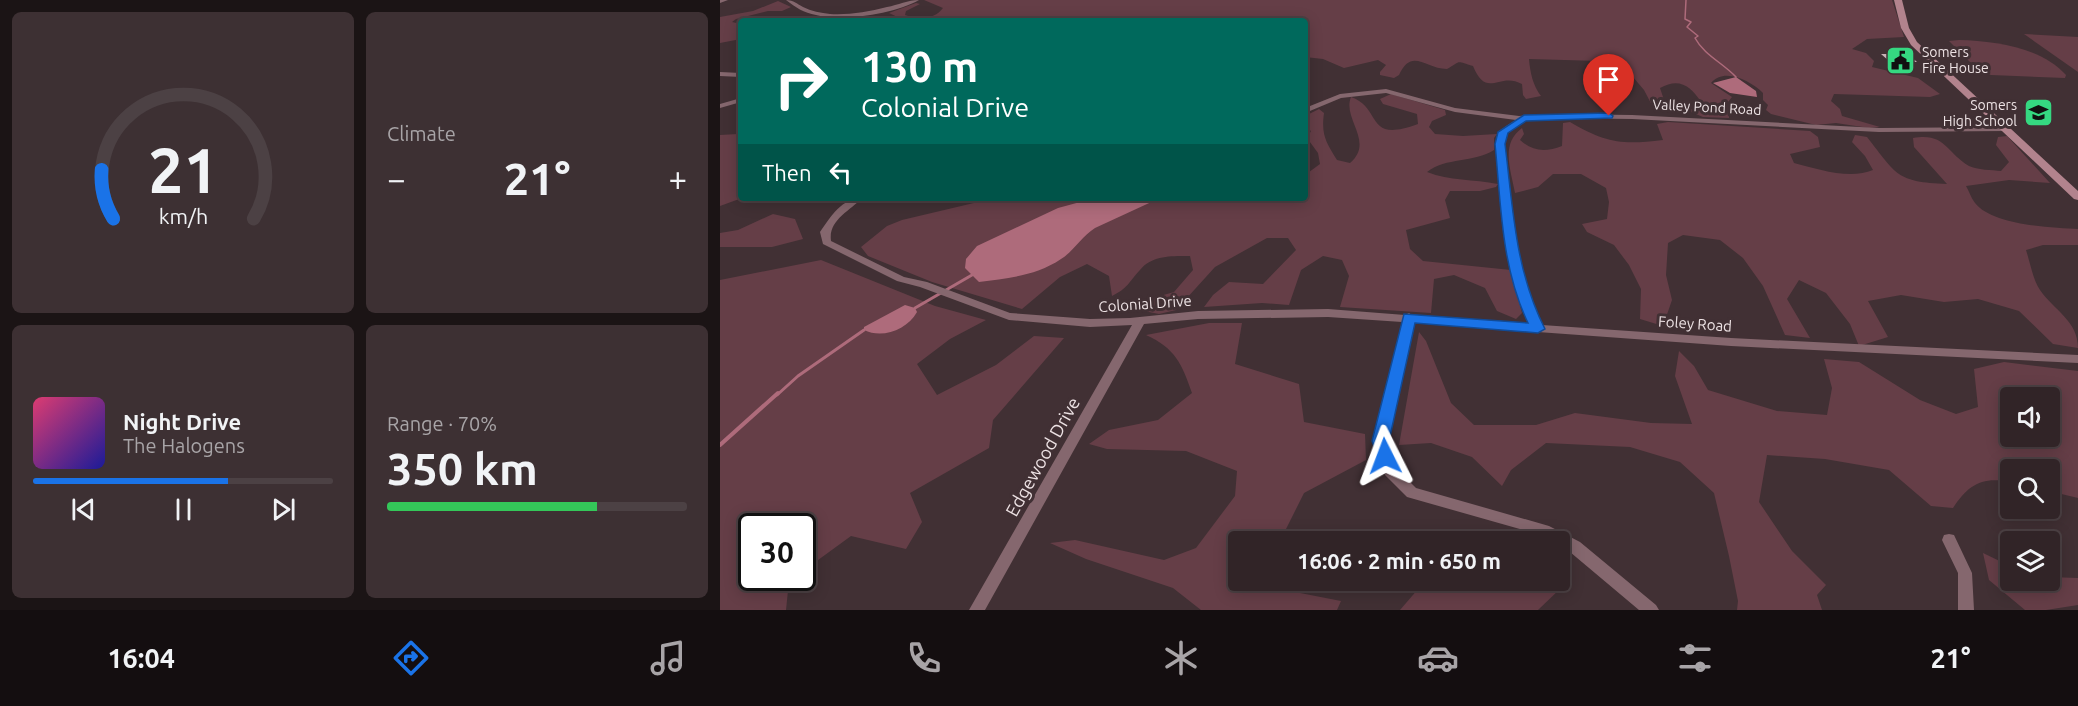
<!DOCTYPE html>
<meta charset="utf-8">
<style>
body{margin:0;font-family:Ubuntu,sans-serif;background:#3d3033;color:#f1f3f6;height:100vh;display:flex;flex-direction:column;font-size:22px;white-space:nowrap}
*{box-sizing:border-box;margin:0}
p{font-size:20px;color:#a8a4a7}
.icon{flex:none;width:33px;height:33px;fill:none;stroke:currentColor;stroke-width:2;stroke-linecap:round;stroke-linejoin:round}
.map{position:relative;flex:1;overflow:hidden}
.side{display:flex;flex-direction:column;gap:12px;padding:12px;background:#1b1415;width:720px}
.side>*{flex:none}
.top-card{position:absolute;left:18px;top:18px;width:570px;height:183px;border-radius:6px;box-shadow:0 3px 15px #0003,0 0 0 2px #4c4144;background:#00695c;color:#fff;overflow:hidden}
.fabs{position:absolute;left:1280px;top:387px;display:grid;gap:12px}
.fabs a{display:grid;place-items:center;width:60px;height:60px;border-radius:6px;background:#312427;box-shadow:0 3px 15px #0003,0 0 0 2px #4c4144;font-size:30px}
.speed{position:absolute;left:18px;top:513px;display:flex;gap:12px;font-size:30px;font-weight:700;text-align:center}
.speed>*{display:grid;place-content:center;width:78px;height:78px;border-radius:50%;background:#312427;box-shadow:0 3px 15px #0003,0 0 0 2px #4c4144;line-height:1}
.speed .limit{border:3px solid #111;border-radius:9px;background:#fff;color:#111}
.pin{position:absolute;display:grid;place-items:center;width:51px;height:51px;color:#fff;margin:-62px -26px;border-radius:50% 50% 50% 0;rotate:-45deg;box-shadow:0 0 6px #0007}
.pin .icon{rotate:45deg}
.me{position:absolute;width:66px;margin:-33px;rotate:357deg;stroke-linejoin:round;filter:drop-shadow(0 0 4px #0008)}
.turn{display:flex;align-items:center;gap:21px;height:126px;padding:0 24px;font-size:27px}
.turn .icon{width:78px;height:78px;stroke-width:2.5}
.turn b{display:block;font-size:42px;line-height:51px}
.then{display:flex;align-items:center;height:57px;padding:0 24px;background:#0003;gap:12px;font-size:22px}
.big{font-size:45px;font-weight:700;line-height:1.1}
.side .card{flex:1;display:flex;flex-direction:column;justify-content:center;gap:9px;min-width:0;padding:0 21px;border-radius:9px;background:#3d3033}
.side .dial{align-items:center;gap:0}
.dial svg{height:156px;overflow:visible;fill:none;stroke:#4c4144;stroke-width:7;stroke-linecap:round;text-anchor:middle}
.dial text{fill:#f1f3f6;stroke:none}
.song{display:flex;align-items:center;gap:18px}
.cover{width:72px;height:72px;border-radius:9px;background:linear-gradient(135deg,hsl(340 70% 55%),hsl(240 70% 35%))}
.played{height:6px;border-radius:3px;background:linear-gradient(90deg,#1a73e8 65%,#4c4144 65%)}
.keys{display:flex;justify-content:space-around;direction:ltr}
.heat{display:flex;justify-content:space-between;align-items:center;font-size:33px;direction:ltr}
.charge{height:9px;border-radius:4px;background:linear-gradient(90deg,#34c759 70%,#4c4144 0)}
.side .tiles{flex:1;display:grid;gap:12px;grid-template-columns:repeat(2,1fr)}
.trip{position:absolute;left:508px;top:531px;width:342px;height:60px;border-radius:6px;background:#312427;box-shadow:0 3px 15px #0003,0 0 0 2px #4c4144;font-weight:700;line-height:60px;text-align:center}
.tab-bar{display:flex;height:96px;justify-content:space-around;align-items:center;background:#140e10;color:#a8a4a7}
.tab-bar .icon{width:42px;height:42px}
.tab-bar .on{color:#1a73e8}
.tab-bar b{font-size:27px;color:#f1f3f6}
main{display:flex;flex:1;min-height:0}
.map>svg:first-child{display:block}
.green{fill:#653e47;fill-rule:evenodd}
.water{fill:#ae6b7b}
.lines{fill:none;stroke-linecap:round;stroke-linejoin:round}
.stream-far2{stroke:#ae6b7b;stroke-width:1.5}
.stream-far1{stroke:#ae6b7b;stroke-width:3}
.stream{stroke:#ae6b7b;stroke-width:4}
.building{fill:#c9b2b7}
.street{fill:#85676e;fill-rule:evenodd}
.secondary{fill:#b2838d;fill-rule:evenodd}
.route{fill:#1a73e8;stroke:#114b97;stroke-width:1.5}
.labels{text-anchor:middle;stroke-width:6;stroke-linejoin:round;paint-order:stroke}
.far-poi-label{font-size:14px;fill:#ede2e4;stroke:#413034;text-anchor:start}
.far-street-label{font-size:14px;fill:#ede2e4;stroke:#413034}
.street-label{font-size:15px;fill:#ede2e4;stroke:#413034}
.near-street-label{font-size:18px;fill:#ede2e4;stroke:#413034}
</style>
<main>
<section class="side">
<div class="tiles">
<div class="card dial"><svg viewBox="0 0 100 80">
<path d="M14 69A42 42 0 1 1 86 69"/>
<path d="M14 69A42 42 0 0 1 8 44" stroke="#1a73e8"/>
<text x="50" y="56" font-size="32" font-weight="700">21</text>
<text x="50" y="72" font-size="11">km/h</text>
</svg></div>
<div class="card"><p>Climate</p>
<div class="heat"><a>−</a><b class="big">21°</b><a>+</a></div>
</div>
<div class="card">
<div class="song"><i class="cover"></i><div><b>Night Drive</b><p>The Halogens</p></div></div>
<div class="played"></div>
<div class="keys"><svg class="icon" aria-label="previous" viewBox="0 0 24 24"><path d="M18 5L8 12l10 7zM5 5v14"/></svg><svg class="icon" aria-label="pause" viewBox="0 0 24 24"><path d="M8 5v14M16 5v14"/></svg><svg class="icon" aria-label="next" viewBox="0 0 24 24"><path d="M6 5l10 7-10 7zM19 5v14"/></svg></div>
</div>
<div class="card"><p>Range · 70%</p><b class="big">350 km</b><div class="charge"></div></div>
</div>
</section>
<div class="map">
<svg width="1358" height="610" viewBox="0 0 1358 610">
<rect width="100%" height="100%" fill="#413034"/>
<g class="green">
<path d="M 204,0 L 1172,0 L 1184,37 L 1147,39 L 1132,49 L 1146,53 L 1154,61 L 1152,67 L 1198,78 L 1220,94 L 1210,97 L 1114,94 L 1111,101 L 1120,109 L 1122,116 L 1160,127 L 1149,128 L 1116,123 L 1096,125 L 1051,114 L 1046,110 L 1048,105 L 1043,100 L 1043,93 C 1031,81 1004,67 991,83 L 1012,97 L 1008,102 L 1009,118 L 983,117 L 971,112 L 971,109 L 981,106 L 981,102 C 971,86 959,77 940,88 L 944,100 L 942,111 L 935,111 L 924,90 L 907,70 L 882,65 L 880,61 L 809,59 C 810,72 813,86 821,96 L 806,99 L 803,95 L 802,84 C 779,71 767,100 753,66 C 735,60 741,61 727,69 C 705,69 692,47 679,75 L 674,78 L 660,75 L 660,72 L 666,65 L 658,60 L 624,68 L 603,59 L 585,57 L 585,21 L 186,21 L 169,13 L 196,3 L 200,4 L 186,11 L 185,15 C 198,20 214,20 223,8 Z"/>
<polygon points="58,1 71,7 62,11 48,11 16,19 12,22 21,24 21,39 0,43 0,17 33,11"/>
<polygon points="1304,34 1358,37 1358,72"/>
<path d="M 1239,40 C 1275,41 1321,47 1346,75 L 1345,78 L 1271,75 L 1259,71 L 1229,41 Z"/>
<path d="M 671,94 L 725,110 L 726,115 L 712,121 L 709,127 L 715,134 L 743,136 L 777,134 L 774,138 L 774,150 C 754,163 726,157 707,172 C 730,181 753,179 778,184 L 776,187 L 760,191 L 730,191 L 725,200 L 730,218 L 686,230 L 690,249 L 703,261 L 791,270 L 802,313 L 796,319 L 777,311 L 765,288 L 734,275 L 714,279 L 711,313 L 620,307 L 629,276 L 622,260 L 603,256 L 581,270 L 569,305 L 542,303 L 484,307 L 493,295 L 509,282 L 543,284 L 576,250 L 568,238 L 547,238 L 495,267 L 456,310 L 439,314 L 419,310 L 426,300 L 454,292 L 473,270 L 470,256 C 452,256 432,255 420,270 C 408,283 408,288 392,296 L 389,276 L 367,264 L 340,277 L 302,309 L 212,282 L 148,256 L 141,247 L 167,226 L 182,220 L 275,198 L 585,198 L 585,175 L 600,164 L 598,153 L 587,138 L 591,131 L 585,127 L 585,116 L 599,109 L 604,113 C 601,135 606,142 617,160 L 630,163 C 655,142 622,119 631,97 C 663,108 644,144 698,124 L 697,114 L 663,104 L 660,99 Z"/>
<path d="M 850,122 C 886,143 901,145 943,140 L 937,124 L 948,122 L 1090,131 L 1098,137 L 1100,147 L 1070,154 L 1074,163 C 1097,169 1130,180 1153,170 L 1145,156 L 1132,142 L 1135,135 L 1147,137 C 1177,175 1176,182 1227,184 L 1194,147 L 1193,138 C 1225,132 1226,152 1249,166 C 1257,170 1272,170 1281,171 L 1289,162 L 1276,145 L 1278,137 L 1287,136 L 1330,183 L 1289,180 L 1246,186 C 1249,191 1251,198 1255,203 C 1272,225 1331,228 1358,229 L 1358,245 L 1323,245 L 1306,250 C 1310,262 1313,280 1320,290 C 1334,310 1358,321 1358,348 L 1333,344 L 1299,311 L 1258,299 L 1224,302 L 1181,295 L 1148,301 L 1168,337 L 1139,346 L 1130,324 L 1106,293 L 1079,280 L 1067,299 L 1090,338 L 1065,335 L 1043,286 L 1023,258 L 1000,240 L 963,235 L 948,243 L 946,275 L 952,300 L 943,326 L 920,319 L 921,289 L 909,265 L 894,245 L 867,232 L 862,224 L 887,219 L 889,202 L 886,188 L 861,174 L 833,174 L 818,187 L 795,193 C 791,170 780,144 802,128 L 804,134 L 800,140 C 813,152 826,152 842,146 L 843,123 Z"/>
<polygon points="21,132 22,198 0,206 0,135 18,134"/>
<polygon points="53,214 75,219 83,239 52,247 0,247 0,233 18,230"/>
<polygon points="101,260 215,306 266,320 230,339 197,364 217,395 276,365 314,336 344,338 273,420 269,448 190,493 202,522 186,549 131,536 83,571 82,526 32,526 32,578 73,578 69,581 66,610 0,610 0,280"/>
<path d="M 489,323 L 522,323 L 515,364 L 579,384 L 584,422 L 645,434 L 646,460 L 584,493 L 560,541 L 519,542 L 519,580 L 555,581 L 575,592 L 621,601 L 617,610 L 481,610 L 453,588 L 366,559 L 330,543 L 355,540 L 444,560 L 476,548 L 515,496 L 517,471 L 466,451 L 387,449 L 369,444 L 389,430 L 438,420 L 472,393 C 462,364 455,348 426,335 Z"/>
<path d="M 699,332 L 706,341 L 731,403 L 754,425 L 816,425 L 855,413 L 931,423 L 972,424 L 955,376 L 959,351 L 974,366 L 988,390 L 1057,411 L 1107,415 L 1112,388 L 1104,359 L 1139,362 L 1200,400 L 1236,414 L 1258,407 L 1254,369 L 1284,362 L 1358,371 L 1358,498 L 1329,491 L 1329,470 L 1290,470 L 1290,482 C 1262,476 1248,485 1233,508 L 1211,506 L 1169,470 L 1105,459 L 1047,455 L 1039,502 L 1072,551 L 1106,585 L 1097,595 L 1102,610 L 1017,610 L 1018,601 L 1009,556 L 994,493 L 960,462 L 910,447 L 826,443 L 791,470 L 782,486 L 752,457 L 711,443 L 679,445 ZM 1290,398 L 1329,398 L 1329,436 L 1290,436 Z"/>
<polygon points="1263,553 1290,566 1290,580 1329,580 1329,577 1358,578 1358,605 1326,610 1305,610 1269,580"/>
<polygon points="705,581 840,581 841,588 818,610 680,610"/>
</g>
<g class="water">
<polygon points="1016,77 1036,91 1037,97 1010,93 993,83"/>
<path d="M 375,198 L 440,198 L 375,228 C 362,236 354,251 341,259 C 316,276 288,278 259,282 L 245,268 L 246,259 L 257,246 L 338,208 Z"/>
<path d="M 185,305 L 195,308 L 197,312 C 187,330 162,339 144,330 L 144,327 Z"/>
</g>
<g class="lines">
<path class="stream-far2" d="M 966,0 L 965,19 L 971,22 L 967,27 L 978,36 L 975,38 C 984,55 1003,63 1016,77"/>
<g class="stream-far1">
<polyline points="195,308 252,275"/>
<polyline points="57,395 78,376 144,330"/>
</g>
<polyline class="stream" points="0,445 58,393"/>
</g>
<polygon class="building" points="1168,52 1188,54 1197,62 1169,61 1161,54 1170,54"/>
<g class="lines">
<g class="street">
<polygon points="0,0 8,0 0,3"/>
<path d="M 66,0 C 74,0 77,4 83,7 C 91,11 101,13 110,14 C 129,15 148,12 167,7 C 178,5 188,0 199,0 C 174,14 123,22 96,15 C 84,13 75,7 66,0 Z"/>
<polygon points="0,72 21,73 21,77 0,76"/>
<path d="M 666,89 L 735,108 L 799,116 L 833,114 L 912,115 L 1159,128 L 1289,127 L 1289,131 L 1286,131 L 1159,132 L 912,119 L 833,118 L 806,120 L 787,133 L 784,144 C 790,206 796,267 822,325 L 1011,338 L 1358,355 L 1358,363 L 1011,346 L 693,323 L 666,441 L 676,468 L 696,488 L 829,526 L 860,542 L 936,605 L 939,610 L 919,610 L 850,552 L 840,546 L 840,542 L 832,542 L 821,535 L 687,497 L 665,475 L 654,441 L 682,322 L 608,317 L 478,319 L 424,324 L 265,610 L 249,610 L 412,325 L 370,327 L 289,320 L 200,287 L 177,281 L 103,244 L 100,232 C 111,216 122,198 142,198 C 130,211 108,220 111,241 L 184,277 L 207,282 L 290,313 L 370,319 L 410,318 L 478,311 L 608,309 L 685,315 L 689,313 L 693,316 L 810,324 C 790,276 783,227 779,175 C 778,162 774,147 779,134 C 781,128 790,124 796,120 L 735,112 L 666,93 L 621,98 L 585,113 L 585,108 L 620,94 Z"/>
<polygon points="21,98 21,102 0,108 0,104"/>
<polygon points="1229,534 1234,535 1252,573 1254,610 1238,610 1238,573 1222,540 1224,535"/>
</g>
<polygon class="secondary" points="1174,0 1182,0 1189,28 1197,42 1358,191 1358,200 1354,199 1191,45 1181,28"/>
</g>
<path class="route" d="M 889,113 L 893,116 L 892,118 L 806,121 L 788,133 L 785,144 C 793,208 795,270 825,329 L 818,333 L 695,323 L 669,441 L 674,456 L 671,461 L 665,463 L 659,461 L 652,441 L 684,314 L 808,323 C 781,267 781,204 775,144 L 778,132 L 804,115 Z"/>
<defs>
<symbol id="civic-square" viewBox="-11 -11 22 22"><rect x="-9" y="-9" width="18" height="18" rx="4" fill="#35d881" stroke="#413034"/><path d="M-.6-6.5H3V-4.5H.6V-3L4-1V1h2V6H-6V1h2V-1L-.6-3ZM-1.2 2.5V6h2.4V2.5Z" fill="#111"/></symbol>
<symbol id="school-square" viewBox="-11 -11 22 22"><rect x="-9" y="-9" width="18" height="18" rx="4" fill="#35d881" stroke="#413034"/><path d="M0-5L7-2L0 1L-7-2ZM-4 1L0 2.5L4 1V4Q0 6-4 4Z" fill="#111"/></symbol>
</defs>
<g fill-rule="evenodd">
<use href="#civic-square" x="1164" y="44" width="33" height="33"/>
<use href="#school-square" x="1302" y="96" width="33" height="33"/>
</g>
<g class="labels">
<g class="far-poi-label">
<text x="1202" y="57">Somers<tspan x="1202" dy="16">Fire House</tspan></text>
<text x="1297" y="110" text-anchor="end">Somers<tspan x="1297" dy="16">High School</tspan></text>
</g>
<g class="far-street-label">
<text transform="translate(987 107) rotate(3)" y="5">Valley Pond Road</text>
</g>
<g class="street-label">
<text transform="translate(425 304) rotate(-4)" y="5">Colonial Drive</text>
<text transform="translate(975 324) rotate(4)" y="5">Foley Road</text>
</g>
<g class="near-street-label">
<text transform="translate(323 457) rotate(-61)" y="6">Edgewood Drive</text>
</g>
</g>
</svg>
<div class="fabs">
<a><svg class="icon" aria-label="sound" viewBox="0 0 24 24"><path d="M4 9h4l5-4v14l-5-4H4zM17 9q2 3 0 6"/></svg></a>
<a><svg class="icon" aria-label="search" viewBox="0 0 24 24"><circle cx="10" cy="10" r="6"/><path d="M15 15l6 6"/></svg></a>
<a><svg class="icon" aria-label="layers" viewBox="0 0 24 24"><path d="M12 4l9 5-9 5-9-5zM3 14l9 5 9-5"/></svg></a>
</div>
<div class="speed"><div class="limit">30</div></div>
<div class="pin" style="left:889px;top:116px;background:#d93025"><svg class="icon" aria-label="arrive" viewBox="0 0 24 24"><path d="M6 21V4h12l-3 4 3 4H6"/></svg></div>
<svg class="me" style="left:665px;top:456px" viewBox="-20 -20 40 40"><path d="M0-17L14 15 0 8-14 15z" fill="#1a73e8" stroke="#fff" stroke-width="4"/></svg>
<div class="trip">16:06 · 2 min · 650 m</div>
<div class="top-card">
<div class="turn"><svg class="icon" aria-label="right" viewBox="0 0 24 24"><path d="M7 20v-9h11M14 6l5 5-5 5"/></svg><div><b>130 m</b>Colonial Drive</div></div>
<div class="then">Then<svg class="icon" aria-label="left" viewBox="0 0 24 24"><path d="M17 20v-9H6M10 6l-5 5 5 5"/></svg></div>
</div>
</div>
</main>
<nav class="tab-bar">
<b>16:04</b>
<svg class="icon on" aria-label="directions" viewBox="0 0 24 24"><path d="M12 3l9 9-9 9-9-9zM9 14v-3h6M13 9l2 2-2 2"/></svg>
<svg class="icon" aria-label="music" viewBox="0 0 24 24"><path d="M9 18V5l10-2v13"/><circle cx="6" cy="18" r="3"/><circle cx="16" cy="16" r="3"/></svg>
<svg class="icon" aria-label="phone" viewBox="0 0 24 24"><path d="M5 4h4l2 5-3 2q2 4 5 5l2-3 5 2v4C11 20 4 13 5 4z"/></svg>
<svg class="icon" aria-label="climate" viewBox="0 0 24 24"><path d="M12 3v18M4 7l16 10M4 17L20 7"/></svg>
<svg class="icon" aria-label="car" viewBox="0 0 24 24"><path d="M5 17H2v-5l4-1 3-4h7l3 4 3 1v5h-3M9 17h6M6 11h13"/><circle cx="7" cy="17" r="2"/><circle cx="17" cy="17" r="2"/></svg>
<svg class="icon" aria-label="filters" viewBox="0 0 24 24"><path d="M4 7h16M4 17h16"/><circle cx="9" cy="7" r="2"/><circle cx="15" cy="17" r="2"/></svg>
<b>21°</b>
</nav>
